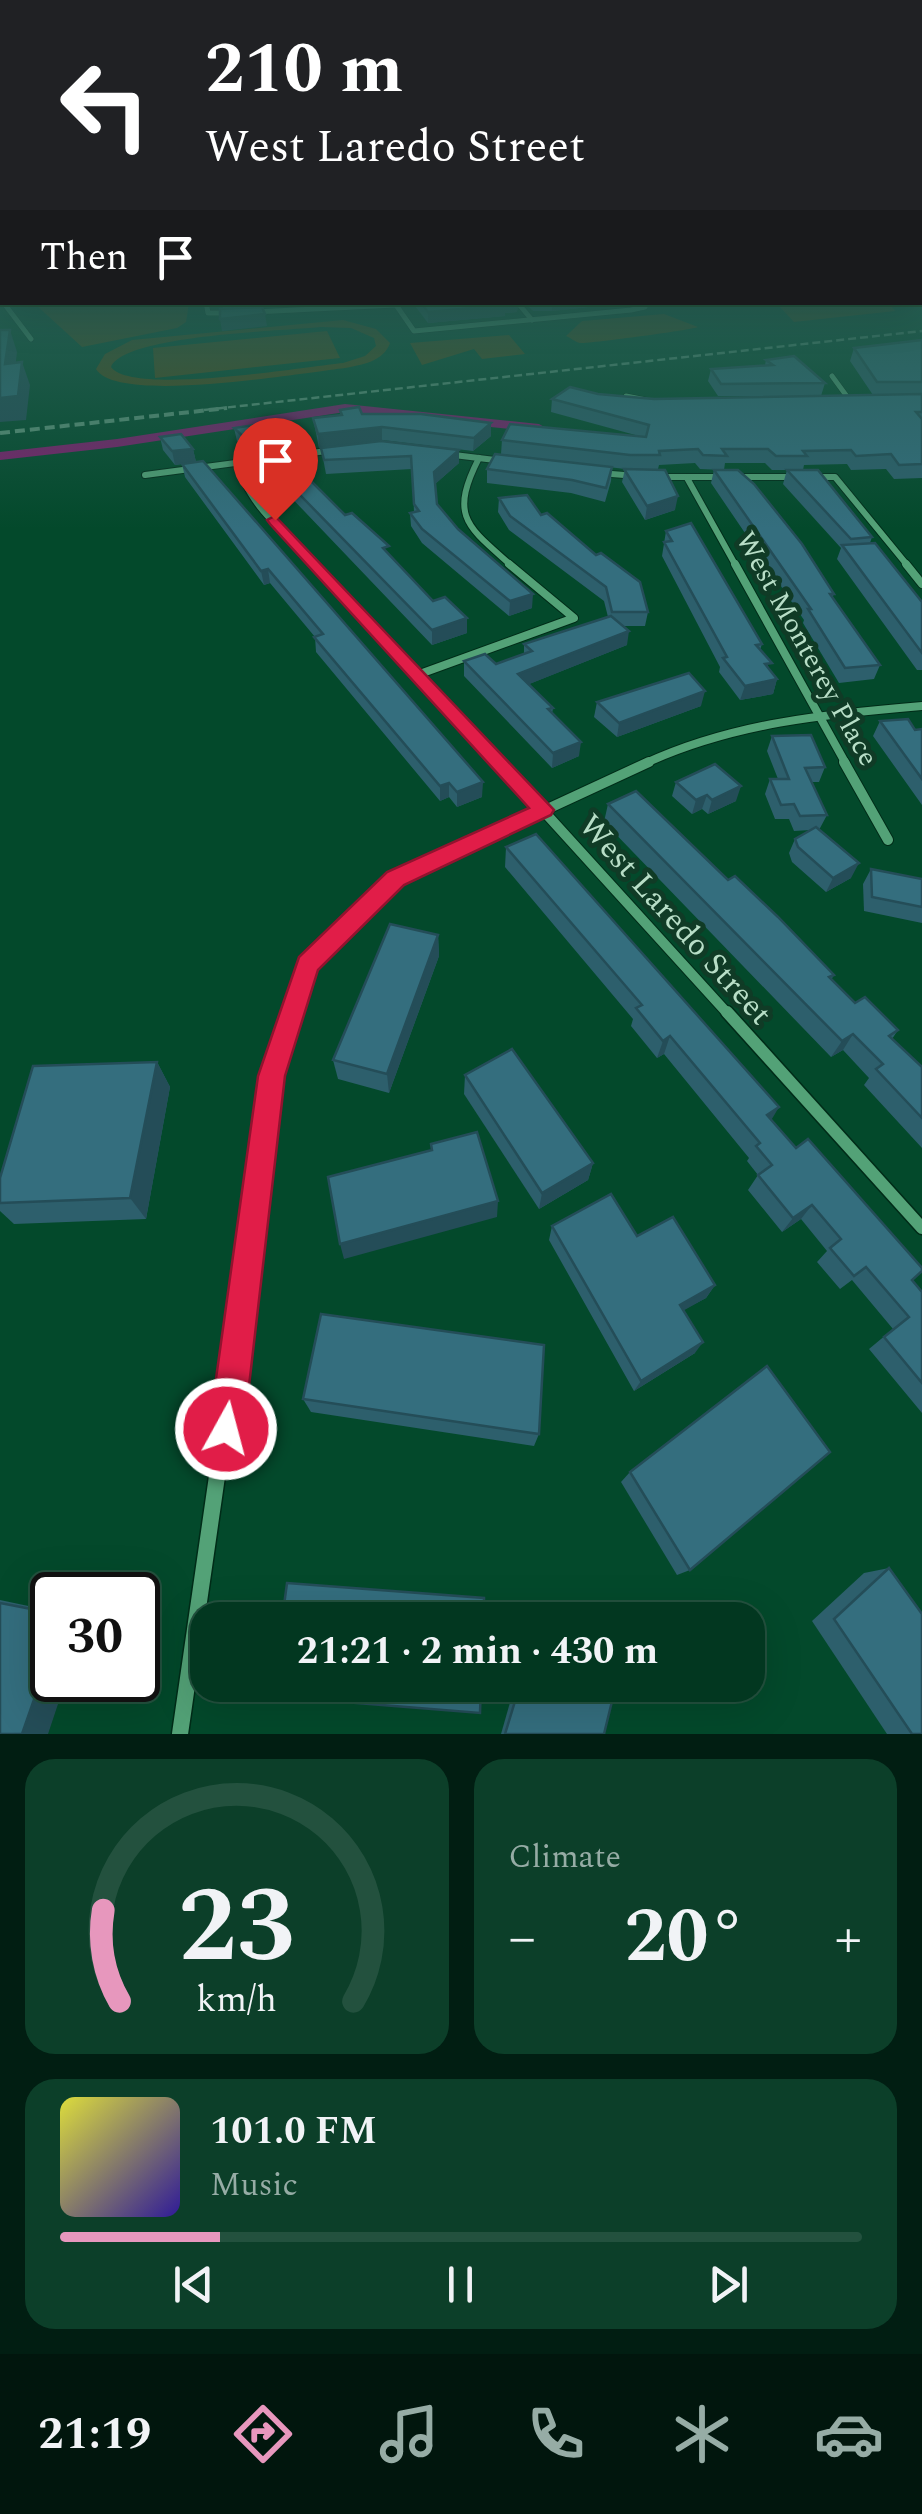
<!DOCTYPE html>
<meta charset="utf-8">
<style>
body{margin:0;font-family:Spectral,serif;background:#0c3f29;color:#f1f3f6;height:100vh;display:flex;flex-direction:column;font-size:38px;white-space:nowrap}
*{box-sizing:border-box;margin:0}
p{font-size:32px;color:#96aca5}
.icon{flex:none;width:55px;height:55px;fill:none;stroke:currentColor;stroke-width:2;stroke-linecap:round;stroke-linejoin:round}
.map{position:relative;height:1734px;overflow:hidden}
.panel{display:flex;flex-direction:column;gap:25px;padding:25px;background:#011e12;flex:1}
.panel>*{flex:none}
.top-card{position:absolute;left:0px;top:0px;width:922px;height:305px;box-shadow:0 10px 40px #0002,0 0 0 2px #23513e;background:#202124;color:#fff;overflow:hidden}
.speed{position:absolute;left:30px;top:1572px;display:flex;gap:20px;font-size:50px;font-weight:700;text-align:center}
.speed>*{display:grid;place-content:center;width:130px;height:130px;border-radius:50%;background:#023720;box-shadow:0 10px 40px #0002,0 0 0 2px #23513e;line-height:1}
.speed .limit{border:5px solid #111;border-radius:15px;background:#fff;color:#111}
.pin{position:absolute;display:grid;place-items:center;width:85px;height:85px;color:#fff;margin:-102px -42px;border-radius:50% 50% 50% 0;rotate:-45deg;box-shadow:0 0 10px #0007}
.pin .icon{rotate:45deg}
.me{position:absolute;width:110px;margin:-55px;rotate:7deg;stroke-linejoin:round;filter:drop-shadow(0 0 8px #0008)}
.turn{display:flex;align-items:center;gap:35px;height:210px;padding:0 40px;font-size:45px}
.turn .icon{width:130px;height:130px;stroke-width:2.5}
.turn b{display:block;font-size:70px;line-height:85px}
.then{display:flex;align-items:center;height:95px;padding:0 40px;background:#0003;gap:20px;font-size:38px}
.big{font-size:75px;font-weight:700;line-height:1.1}
.panel .tile{flex:1;display:flex;flex-direction:column;justify-content:center;gap:15px;min-width:0;padding:0 35px;border-radius:30px;background:#0c3f29}
.panel .dial{align-items:center;gap:0}
.dial svg{height:260px;overflow:visible;fill:none;stroke:#23513e;stroke-width:7;stroke-linecap:round;text-anchor:middle}
.dial text{fill:#f1f3f6;stroke:none}
.song{display:flex;align-items:center;gap:30px}
.cover{width:120px;height:120px;border-radius:15px;background:linear-gradient(135deg,hsl(60 70% 55%),hsl(250 70% 35%))}
.played{height:10px;border-radius:5px;background:linear-gradient(90deg,#e797bd 20%,#23513e 20%)}
.keys{display:flex;justify-content:space-around;direction:ltr}
.heat{display:flex;justify-content:space-between;align-items:center;font-size:55px;direction:ltr}
.panel .tiles{flex:1;display:grid;gap:25px;grid-template-columns:1fr 1fr}
.tile:last-child{grid-column:span 2}
.trip{position:absolute;left:190px;top:1602px;width:575px;height:100px;border-radius:30px;background:#023720;box-shadow:0 10px 40px #0002,0 0 0 2px #23513e;font-weight:700;line-height:100px;text-align:center}
.menu{display:flex;height:160px;justify-content:space-around;align-items:center;background:#01160d;color:#96aca5}
.menu .icon{width:70px;height:70px}
.menu .current{color:#e797bd}
.menu b{font-size:45px;color:#f1f3f6}
.map>svg:first-child{display:block}
.green{fill:#524711;fill-rule:evenodd}
.lines{fill:none;stroke-linecap:round;stroke-linejoin:round}
.canal{fill:#831b6e;fill-rule:evenodd}
.street-far5-casing{stroke:#002c18;stroke-width:6}
.street-far4-casing{stroke:#002c18;stroke-width:8}
.street-far3-casing{stroke:#002c18;stroke-width:10}
.street-far2-casing{stroke:#002c18;stroke-width:12}
.street-far1-casing{stroke:#002c18;stroke-width:15}
.street-casing{stroke:#002c18;stroke-width:19}
.street-far5{stroke:#53a277;stroke-width:5}
.street-far4{stroke:#53a277;stroke-width:6}
.street-far3{stroke:#53a277;stroke-width:8}
.street-far2{stroke:#53a277;stroke-width:10}
.street-far1{stroke:#53a277;stroke-width:12}
.street{stroke:#53a277;stroke-width:16}
.rail-far1{stroke:#61977c;stroke-width:2.5;stroke-dasharray:8 4;stroke-linecap:butt}
.rail{stroke:#61977c;stroke-width:4;stroke-dasharray:10 5;stroke-linecap:butt}
.wall{fill:#2d5f6c}
.shaded-wall{fill:#244d58}
.building{fill:#346e7e;stroke:#244d58;stroke-width:2.5}
.route{fill:#e11d48;stroke:#92132f;stroke-width:2.5}
.labels{text-anchor:middle;stroke-width:10;stroke-linejoin:round;paint-order:stroke}
.far-street-label{font-size:28px;fill:#b8dec7;stroke:#103b26}
.street-label{font-size:32px;fill:#b8dec7;stroke:#103b26}
</style>
<div class="map">
<svg width="922" height="1734" viewBox="0 0 922 1734">
<rect width="100%" height="100%" fill="#03492b"/>
<g class="green">
<polygon points="801,302 889,303 895,311 794,322 779,306"/>
<polygon points="189,303 186,322 177,328 82,347 35,304"/>
<path d="M 664,314 L 698,327 C 692,330 586,344 580,343 C 575,342 571,338 566,336 L 582,321 Z"/>
<path d="M 343,320 L 376,329 L 390,343 C 384,361 362,365 345,368 C 301,373 117,405 96,369 L 105,354 L 132,340 ZM 321,327 L 351,328 L 374,338 L 376,346 L 365,356 L 343,363 C 303,367 132,396 111,367 C 124,335 283,331 321,327 Z"/>
<polygon points="327,331 340,358 155,378 153,348"/>
<polygon points="509,335 525,354 482,359 474,349 422,365 410,343"/>
</g>
<g class="lines">
<polygon class="canal" points="345,404 539,424 546,428 539,432 345,412 117,447 0,460 0,452 117,439"/>
<defs>
<g id="street-far5">
<polyline points="3,302 31,339"/>
<polyline points="206,302 208,313 230,313"/>
<polyline points="394,302 414,331 631,310 645,307 643,302"/>
<polyline points="517,302 532,320"/>
<polyline points="252,312 395,305"/>
<polyline points="832,376 851,402"/>
<polyline points="626,396 646,400"/>
</g>
<g id="street-far4">
<polyline points="446,454 503,461"/>
<path d="M 479,458 C 449,517 467,526 512,566"/>
<path d="M 239,463 C 244,503 291,538 317,566"/>
<polyline points="599,473 637,476"/>
<polyline points="145,475 334,450"/>
<polyline points="659,477 797,477"/>
<polyline points="814,477 835,477 908,566"/>
<polyline points="687,478 736,566"/>
</g>
<g id="street-far3">
<polyline points="315,564 501,764"/>
<polyline points="735,564 846,764"/>
<polyline points="906,564 922,584"/>
<polyline points="417,675 574,618 509,564"/>
<path d="M 644,764 C 732,723 826,714 922,706"/>
</g>
<g id="street-far2">
<polyline points="499,762 729,1015"/>
<polyline points="844,762 888,840"/>
<polyline points="291,1015 308,965 396,879 649,762"/>
</g>
<g id="street-far1">
<polyline points="727,1012 922,1228"/>
<polyline points="238,1332 268,1123 271,1076 292,1012"/>
</g>
<polyline id="street" points="180,1734 238,1330"/>
</defs>
<use href="#street-far5" class="street-far5-casing"/>
<use href="#street-far4" class="street-far4-casing"/>
<use href="#street-far3" class="street-far3-casing"/>
<use href="#street-far2" class="street-far2-casing"/>
<use href="#street-far1" class="street-far1-casing"/>
<use href="#street" class="street-casing"/>
<use href="#street-far5" class="street-far5"/>
<use href="#street-far4" class="street-far4"/>
<use href="#street-far3" class="street-far3"/>
<use href="#street-far2" class="street-far2"/>
<use href="#street-far1" class="street-far1"/>
<use href="#street" class="street"/>
<polyline class="rail-far1" points="204,410 922,331"/>
<polyline class="rail" points="0,433 227,408"/>
</g>
<g class="wall">
<polygon points="222,302 310,302 223,308"/>
<polygon points="412,302 518,302 517,312 505,313 505,316 428,323"/>
<polygon points="524,302 634,302 552,311 533,311"/>
<polygon points="922,340 922,478 894,479 886,469 851,470 847,464 804,465 803,470 772,470 765,463 725,463 724,470 700,469 695,463 659,465 658,469 675,510 645,520 622,482 625,469 501,454 502,440 639,436 551,412 552,399 598,394 654,399 873,395 850,361 854,348"/>
<polygon points="766,360 825,383 821,396 718,396 708,381 711,369 765,365"/>
<polygon points="340,410 362,414 491,436 473,451 382,440 319,448 313,418 340,415"/>
<polygon points="234,428 269,440 271,453 251,456 237,441"/>
<polygon points="160,437 193,449 196,462 175,465 163,450"/>
<polygon points="321,448 459,450 459,463 435,484 437,504 458,529 532,608 509,616 422,543 411,526 410,513 414,512 412,469 326,474"/>
<polygon points="261,455 345,515 390,555 433,601 467,633 432,645 263,468"/>
<polygon points="182,464 482,797 457,807 449,797 440,801 316,652 315,637 270,583 264,585 185,477"/>
<polygon points="612,467 611,481 605,502 571,493 487,483 487,469"/>
<polygon points="714,470 834,594 832,598 880,665 874,679 839,683 803,623 804,620 711,483"/>
<polygon points="787,470 872,537 870,543 922,602 922,670 917,670 837,559 841,548 783,484"/>
<polygon points="499,498 541,515 648,612 645,626 624,626 627,645 529,684 553,708 552,714 579,756 552,768 464,676 464,661 496,664 524,654 524,644 608,617 604,601 509,530 498,512"/>
<polygon points="666,531 762,644 760,650 770,670 777,679 773,694 740,700 719,672 720,667 662,556"/>
<polygon points="597,702 701,706 617,737 594,717"/>
<polygon points="880,721 915,730 922,729 922,805 873,736"/>
<polygon points="772,736 825,767 819,782 812,782 827,815 819,830 851,878 826,892 792,862 789,853 795,839 811,830 794,831 789,819 775,819 765,794 770,779 778,779 767,751"/>
<polygon points="676,782 736,801 708,814 702,809 692,814 672,796"/>
<polygon points="608,804 728,880 834,975 831,980 855,1003 898,1030 892,1039 922,1067 922,1148 864,1085 869,1078 843,1050 831,1057 604,822"/>
<polygon points="506,847 771,1120 922,1292 922,1413 869,1349 893,1329 852,1280 840,1289 817,1262 827,1251 801,1219 782,1232 748,1190 758,1175 747,1161 749,1158 664,1054 657,1058 631,1026 633,1019 505,867"/>
<polygon points="871,869 922,879 922,923 864,911 863,884"/>
<polygon points="438,935 439,956 389,1093 338,1079 333,1060"/>
<polygon points="157,1062 170,1087 146,1219 14,1224 0,1211 0,1178"/>
<polygon points="465,1075 593,1163 588,1180 539,1209 464,1094"/>
<polygon points="552,1226 637,1236 715,1285 706,1298 683,1310 695,1353 634,1391 549,1240"/>
<polygon points="303,1399 539,1434 534,1446 311,1412"/>
<polygon points="630,1472 690,1570 677,1575 621,1482"/>
<polygon points="889,1568 922,1734 887,1734 812,1621 864,1573"/>
<polygon points="0,1600 52,1611 52,1680 0,1734"/>
<polygon points="515,1685 616,1685 604,1734 501,1734"/>
</g>
<g class="shaded-wall">
<polygon points="502,302 518,302 517,312 505,313 505,316 428,323 428,312"/>
<polygon points="552,302 634,302 552,311"/>
<polygon points="265,314 267,326 222,331 220,319"/>
<polygon points="10,330 17,352 13,387 5,364"/>
<polygon points="22,362 30,385 26,420 0,422 0,398"/>
<polygon points="491,423 491,436 473,451 474,438"/>
<polygon points="382,427 382,440 319,448 318,434"/>
<polygon points="269,440 271,453 251,456 249,442"/>
<polygon points="193,449 196,462 175,465 172,451"/>
<polygon points="459,450 459,463 434,485 434,472"/>
<polygon points="678,496 675,510 645,520 647,506"/>
<polygon points="268,569 270,583 264,585 261,571"/>
<polygon points="533,594 532,608 509,616 510,601"/>
<polygon points="467,618 467,633 432,645 432,630"/>
<polygon points="629,631 627,645 517,689 518,674"/>
<polygon points="777,679 773,694 740,700 745,686"/>
<polygon points="705,691 701,706 617,737 619,723"/>
<polygon points="581,742 579,756 552,768 553,753"/>
<polygon points="483,782 482,797 457,807 457,792"/>
<polygon points="449,783 449,797 440,801 440,786"/>
<polygon points="741,786 736,801 708,814 712,800"/>
<polygon points="707,795 702,809 692,814 696,800"/>
<polygon points="859,863 851,878 826,892 833,878"/>
<polygon points="438,935 439,956 389,1093 387,1074"/>
<polygon points="853,1034 843,1050 831,1057 842,1041"/>
<polygon points="670,1036 664,1054 657,1058 663,1041"/>
<polygon points="157,1062 170,1087 146,1219 130,1198"/>
<polygon points="779,1107 769,1124 767,1115"/>
<polygon points="593,1163 588,1180 539,1209 542,1193"/>
<polygon points="498,1201 497,1217 344,1259 340,1244"/>
<polygon points="812,1205 801,1219 782,1232 793,1218"/>
<polygon points="715,1285 706,1298 672,1317 680,1305"/>
<polygon points="703,1342 695,1353 634,1391 641,1381"/>
<polygon points="52,1648 52,1680 66,1680 48,1734 22,1734"/>
</g>
<g class="building">
<polygon points="420,302 502,302 505,305 428,312"/>
<polygon points="262,307 265,314 220,319 220,309"/>
<polygon points="0,330 10,330 5,364 22,362 18,396 0,398"/>
<polygon points="922,340 922,382 877,382 854,348"/>
<polygon points="794,356 825,383 721,384 711,369 773,365 766,360"/>
<polygon points="570,387 598,394 654,399 922,394 922,412 916,412 922,419 922,464 899,465 891,454 856,456 851,450 803,451 807,456 776,456 768,449 722,449 727,456 703,455 698,449 659,451 660,455 630,455 502,440 510,424 646,437 649,425 552,399"/>
<polygon points="359,407 362,414 421,414 491,423 474,438 382,427 318,434 313,418 342,415 340,410"/>
<polygon points="254,425 269,440 249,442 234,428"/>
<polygon points="181,434 193,449 172,451 160,437"/>
<polygon points="381,441 459,450 434,472 437,504 458,529 533,594 510,601 422,529 410,513 419,511 414,504 411,456 324,460 321,448"/>
<polygon points="282,452 345,515 352,513 389,546 383,548 433,601 445,597 467,618 432,630 261,455"/>
<polygon points="495,454 612,467 606,488 572,480 487,469"/>
<polygon points="203,461 483,782 457,792 449,783 440,786 314,637 323,634 268,569 261,571 182,464"/>
<polygon points="624,469 665,470 678,496 647,506"/>
<polygon points="714,470 738,470 754,484 802,544 834,594 830,594 880,665 845,668 808,609 811,609"/>
<polygon points="787,470 818,470 872,537 851,539"/>
<polygon points="527,495 541,515 547,513 596,555 601,553 640,582 648,612 612,612 606,587 510,516 499,498"/>
<polygon points="691,523 762,644 756,645 772,663 765,664 777,679 745,686 723,658 727,657 664,542 672,541 666,531"/>
<polygon points="875,543 922,602 922,653 842,545"/>
<polygon points="611,616 629,631 518,674 553,708 548,709 581,742 553,753 464,661 485,654 496,664 532,651 524,644"/>
<polygon points="689,673 705,691 619,723 597,702"/>
<polygon points="908,719 915,730 922,729 922,779 880,721"/>
<polygon points="811,735 825,767 805,768 827,815 800,816 794,804 781,805 770,779 789,779 772,736"/>
<polygon points="715,764 741,786 712,800 707,795 696,800 676,782"/>
<polygon points="636,791 728,880 735,876 778,917 834,975 829,977 855,1003 865,997 898,1030 889,1036 922,1067 922,1118 876,1069 883,1064 853,1034 842,1041 608,804"/>
<polygon points="816,827 859,863 833,878 798,847 795,839"/>
<polygon points="536,834 779,1107 767,1115 796,1148 808,1139 922,1268 922,1271 912,1280 922,1292 922,1383 884,1337 909,1317 866,1267 854,1276 830,1248 841,1239 812,1205 793,1218 758,1175 772,1165 756,1146 760,1143 670,1036 663,1041 636,1008 642,1005 506,847"/>
<polygon points="871,869 922,879 922,907 872,897"/>
<polygon points="390,924 438,935 387,1074 333,1060"/>
<polygon points="512,1049 593,1163 542,1193 465,1075"/>
<polygon points="157,1062 130,1198 0,1203 0,1178 33,1066"/>
<polygon points="477,1132 498,1201 340,1244 328,1177 432,1150 431,1144"/>
<polygon points="611,1194 637,1236 673,1217 715,1285 680,1305 703,1342 641,1381 552,1226"/>
<polygon points="321,1314 544,1345 539,1434 303,1399"/>
<polygon points="767,1366 830,1452 690,1570 630,1472"/>
<polygon points="889,1568 922,1614 922,1734 912,1734 834,1619"/>
<polygon points="287,1583 484,1598 484,1620 282,1620"/>
<polygon points="0,1603 52,1613 52,1648 22,1734 0,1734"/>
<polygon points="273,1685 481,1685 480,1713 271,1696"/>
<polygon points="520,1685 616,1685 604,1734 505,1734"/>
</g>
<linearGradient id="sky" x2="0" y2="1"><stop stop-color="#022818"/><stop offset="0.54" stop-color="#285f55"/><stop offset="1" stop-color="#285f55" stop-opacity="0"/></linearGradient>
<rect width="922" height="529" fill="url(#sky)"/>
<polygon class="route" points="275,516 554,810 551,815 404,885 318,970 285,1076 244,1429 239,1442 226,1447 214,1442 209,1429 258,1076 299,957 387,872 529,808 270,524 267,520"/>
<g class="labels">
<g class="far-street-label">
<text transform="translate(808 648) rotate(61)" y="10">West Monterey Place</text>
</g>
<g class="street-label">
<text transform="translate(676 919) rotate(48)" y="11">West Laredo Street</text>
</g>
</g>
</svg>
<div class="speed"><div class="limit">30</div></div>
<div class="pin" style="left:275px;top:520px;background:#d93025"><svg class="icon" aria-label="arrive" viewBox="0 0 24 24"><path d="M6 21V4h12l-3 4 3 4H6"/></svg></div>
<svg class="me" style="left:226px;top:1429px" viewBox="-20 -20 40 40"><circle r="17" fill="#e11d48" stroke="#fff" stroke-width="3"/><path d="M0-11L8 9 0 5-8 9z" fill="#fff"/></svg>
<div class="trip">21:21 · 2 min · 430 m</div>
<div class="top-card">
<div class="turn"><svg class="icon" aria-label="left" viewBox="0 0 24 24"><path d="M17 20v-9H6M10 6l-5 5 5 5"/></svg><div><b>210 m</b>West Laredo Street</div></div>
<div class="then">Then<svg class="icon" aria-label="arrive" viewBox="0 0 24 24"><path d="M6 21V4h12l-3 4 3 4H6"/></svg></div>
</div>
</div>
<section class="panel">
<div class="tiles">
<div class="tile dial"><svg viewBox="0 0 100 80">
<path d="M14 69A42 42 0 1 1 86 69"/>
<path d="M14 69A42 42 0 0 1 9 41" stroke="#e797bd"/>
<text x="50" y="56" font-size="32" font-weight="700">23</text>
<text x="50" y="72" font-size="11">km/h</text>
</svg></div>
<div class="tile"><p>Climate</p>
<div class="heat"><a>−</a><b class="big">20°</b><a>+</a></div>
</div>
<div class="tile">
<div class="song"><i class="cover"></i><div><b>101.0 FM</b><p>Music</p></div></div>
<div class="played"></div>
<div class="keys"><svg class="icon" aria-label="previous" viewBox="0 0 24 24"><path d="M18 5L8 12l10 7zM5 5v14"/></svg><svg class="icon" aria-label="pause" viewBox="0 0 24 24"><path d="M8 5v14M16 5v14"/></svg><svg class="icon" aria-label="next" viewBox="0 0 24 24"><path d="M6 5l10 7-10 7zM19 5v14"/></svg></div>
</div>
</div>
</section>
<nav class="menu">
<b>21:19</b>
<svg class="icon current" aria-label="directions" viewBox="0 0 24 24"><path d="M12 3l9 9-9 9-9-9zM9 14v-3h6M13 9l2 2-2 2"/></svg>
<svg class="icon" aria-label="music" viewBox="0 0 24 24"><path d="M9 18V5l10-2v13"/><circle cx="6" cy="18" r="3"/><circle cx="16" cy="16" r="3"/></svg>
<svg class="icon" aria-label="phone" viewBox="0 0 24 24"><path d="M5 4h4l2 5-3 2q2 4 5 5l2-3 5 2v4C11 20 4 13 5 4z"/></svg>
<svg class="icon" aria-label="climate" viewBox="0 0 24 24"><path d="M12 3v18M4 7l16 10M4 17L20 7"/></svg>
<svg class="icon" aria-label="car" viewBox="0 0 24 24"><path d="M5 17H2v-5l4-1 3-4h7l3 4 3 1v5h-3M9 17h6M6 11h13"/><circle cx="7" cy="17" r="2"/><circle cx="17" cy="17" r="2"/></svg>
</nav>
